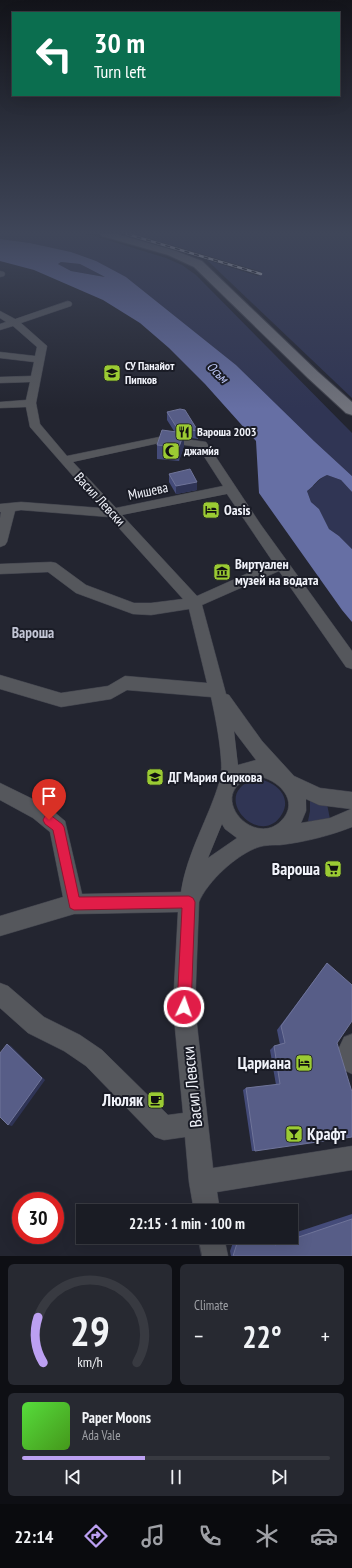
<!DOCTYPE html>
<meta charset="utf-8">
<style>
body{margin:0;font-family:"PT Sans Narrow",sans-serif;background:#272931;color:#f1f3f6;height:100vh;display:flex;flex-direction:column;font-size:15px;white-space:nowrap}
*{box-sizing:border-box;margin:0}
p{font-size:13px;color:#9fa1a6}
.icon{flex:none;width:22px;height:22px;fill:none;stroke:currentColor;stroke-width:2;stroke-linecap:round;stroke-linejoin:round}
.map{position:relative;height:1256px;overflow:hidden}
.side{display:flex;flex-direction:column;gap:8px;padding:8px;background:#0e0f14;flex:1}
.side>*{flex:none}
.hud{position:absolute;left:12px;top:12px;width:328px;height:84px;border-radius:0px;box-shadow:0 4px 16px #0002,0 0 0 1px #383a41;background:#0b6e4f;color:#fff;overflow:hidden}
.speed{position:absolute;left:12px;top:1192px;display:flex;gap:8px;font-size:20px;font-weight:700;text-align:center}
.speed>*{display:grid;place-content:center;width:52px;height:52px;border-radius:50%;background:#1a1c24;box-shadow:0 4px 16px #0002,0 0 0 1px #383a41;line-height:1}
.speed .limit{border:6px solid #d22;background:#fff;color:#111}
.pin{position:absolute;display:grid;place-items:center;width:34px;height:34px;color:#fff;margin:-41px -17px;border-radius:50% 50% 50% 0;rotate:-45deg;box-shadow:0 0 4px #0007}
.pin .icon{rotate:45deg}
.me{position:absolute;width:44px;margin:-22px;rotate:3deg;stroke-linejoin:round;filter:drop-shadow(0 0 3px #0008)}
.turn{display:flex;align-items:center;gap:14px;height:84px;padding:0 16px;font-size:18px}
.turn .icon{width:52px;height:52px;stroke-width:2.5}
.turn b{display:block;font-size:28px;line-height:34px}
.big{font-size:30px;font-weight:700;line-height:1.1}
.side .card{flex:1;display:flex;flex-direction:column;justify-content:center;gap:6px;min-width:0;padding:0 14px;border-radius:6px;background:#272931}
.side .dial{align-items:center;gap:0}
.dial svg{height:104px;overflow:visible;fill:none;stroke:#383a41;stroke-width:7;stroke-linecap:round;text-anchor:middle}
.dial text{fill:#f1f3f6;stroke:none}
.song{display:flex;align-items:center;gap:12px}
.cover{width:48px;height:48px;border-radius:6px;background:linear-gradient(135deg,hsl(110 70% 55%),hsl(100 70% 35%))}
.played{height:4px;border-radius:2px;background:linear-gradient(90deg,#bca0f2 40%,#383a41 40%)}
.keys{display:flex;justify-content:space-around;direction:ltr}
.heat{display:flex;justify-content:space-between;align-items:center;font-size:22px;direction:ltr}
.side .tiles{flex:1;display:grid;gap:8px;grid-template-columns:1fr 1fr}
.card:last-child{grid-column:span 2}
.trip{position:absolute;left:76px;top:1204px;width:222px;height:40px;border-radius:0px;background:#1a1c24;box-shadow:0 4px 16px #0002,0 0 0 1px #383a41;font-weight:700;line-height:40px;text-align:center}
.tabs{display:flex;height:64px;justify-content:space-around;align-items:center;background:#0a0b0e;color:#9fa1a6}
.tabs .icon{width:28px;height:28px}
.tabs .selected{color:#bca0f2}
.tabs b{font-size:18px;color:#f1f3f6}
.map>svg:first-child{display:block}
.green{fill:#303554}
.water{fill:#666fa4;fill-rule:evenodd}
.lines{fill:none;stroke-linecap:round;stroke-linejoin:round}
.street-casing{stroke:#40424c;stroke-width:1}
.secondary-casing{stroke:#40424c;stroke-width:2}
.street{fill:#55575c;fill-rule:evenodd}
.secondary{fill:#70727b;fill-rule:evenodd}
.rail-casing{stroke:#dadce3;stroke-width:2.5}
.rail{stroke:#1a1c26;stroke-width:1.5;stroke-dasharray:5;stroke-linecap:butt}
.wall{fill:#444b79}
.shaded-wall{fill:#2f3456}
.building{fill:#575d87;stroke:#6f7499}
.route{fill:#e11d48;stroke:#92132f}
.labels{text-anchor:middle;stroke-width:4;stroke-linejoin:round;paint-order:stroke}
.far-poi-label{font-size:12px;font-weight:bold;fill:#f1f3fa;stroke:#1a1c26;text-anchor:start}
.far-water-label{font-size:13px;font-style:italic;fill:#bfc9f9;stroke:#1a1c26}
.street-label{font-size:14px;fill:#f1f3fa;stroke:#1a1c26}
.poi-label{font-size:14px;font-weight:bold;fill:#f1f3fa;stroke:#1a1c26;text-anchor:start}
.neighbourhood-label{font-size:15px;font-weight:bold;fill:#c2c5d4;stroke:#1a1c26}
.near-poi-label{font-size:17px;font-weight:bold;fill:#f1f3fa;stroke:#1a1c26;text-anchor:end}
.near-street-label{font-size:17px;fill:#f1f3fa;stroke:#1a1c26}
</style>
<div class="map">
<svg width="352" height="1256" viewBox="0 0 352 1256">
<rect width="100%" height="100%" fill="#232530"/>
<g class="green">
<polygon points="0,234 83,234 91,235 166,258 182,265 196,275 352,433 352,476 314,441 236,365 126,277 71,252 30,243 0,239"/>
<polygon points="134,234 352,234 352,398 207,260 258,276 262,272"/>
<polygon points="61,262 80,264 105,277 71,271 58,264"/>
<path d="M 327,475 L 341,480 L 352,492 L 352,549 L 339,536 L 329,529 L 319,509 L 311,502 L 307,491 C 316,486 316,480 327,475 Z"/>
<path d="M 256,779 C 273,780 293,795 282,814 C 261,851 206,793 256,779 Z"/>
<polygon points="310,799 327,804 330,819 320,821 308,821 310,811"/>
</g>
<path class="water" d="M 0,239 L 30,243 L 71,252 L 96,261 L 126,277 L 236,365 L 314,441 L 352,476 L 352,492 L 341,480 L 327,475 C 315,480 316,485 307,491 L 311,502 L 319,509 L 329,529 L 339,536 L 352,549 L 352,622 L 342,610 L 259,493 L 256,441 L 205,384 L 169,348 L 140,323 L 103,300 L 34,270 L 0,261 ZM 61,262 L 80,264 L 105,277 L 71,271 L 58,264 Z"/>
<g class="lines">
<defs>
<g id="street">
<polygon points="0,271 4,272 5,274 4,276 0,277"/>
<path d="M 68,301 L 71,302 L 72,304 L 71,306 L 21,323 L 47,346 L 36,403 L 40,424 L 67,456 L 164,436 L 206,442 L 261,525 L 352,651 L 352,669 L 346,667 L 279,571 L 202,605 L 226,694 L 229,695 L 262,741 L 294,776 L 320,788 L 352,792 L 352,827 C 329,836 305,842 280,845 C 274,845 265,845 259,847 C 237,854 207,882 199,902 L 195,1007 L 213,1168 L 352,1146 L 352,1170 L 217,1192 L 220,1211 L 194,1211 L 189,1182 L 185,1137 L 164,1140 L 155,1137 L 86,1066 L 64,1051 L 28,1033 L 0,1008 L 0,983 L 8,986 L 44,1017 L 80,1035 L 102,1050 L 168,1115 L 183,1113 L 173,1007 L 178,912 L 74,914 L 0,936 L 0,916 L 63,897 L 50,832 L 33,818 L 0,800 L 0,783 L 47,806 L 65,821 L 82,894 L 181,892 C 187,852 209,818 220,780 C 225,763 215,715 211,697 L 127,690 L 111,699 L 61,707 L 0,689 L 0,675 L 61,693 L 108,686 L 125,676 L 207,683 L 189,609 L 151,615 L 133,614 L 76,593 L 48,572 L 0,574 L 0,564 L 51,562 L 56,563 L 86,585 L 134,603 L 151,603 L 183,599 L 109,517 L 21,510 L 15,511 L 7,542 L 5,545 L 0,547 L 0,518 L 1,512 L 0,512 L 0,504 L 21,502 L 101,508 L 30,427 L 26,407 L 0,408 L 0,402 L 26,400 L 30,382 L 0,383 L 0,377 L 31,376 L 34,362 L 0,358 L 0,352 L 35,356 L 37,347 L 13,326 L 0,330 L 0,324 L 6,322 L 0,318 L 0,311 L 15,319 ZM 164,442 L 198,447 L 223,486 L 116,508 L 73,462 ZM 227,494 L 273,562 L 197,596 L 122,515 ZM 234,731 L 256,760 L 238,765 ZM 257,776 C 278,779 301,801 281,821 C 252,850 201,789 257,776 ZM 306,799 L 319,805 L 351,809 L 330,818 L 301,823 L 306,811 ZM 222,824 L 225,829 L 237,838 L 208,858 Z"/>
<polygon points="352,1034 352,1074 344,1070 338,1050 344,1037"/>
<polygon points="198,1237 224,1237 228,1256 202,1256"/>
</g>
<polygon id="secondary" points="101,234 117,234 176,251 202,261 318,372 352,402 352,415 346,413 308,378 194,267 168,255 102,236"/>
</defs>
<use href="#street" class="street-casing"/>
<use href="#secondary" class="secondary-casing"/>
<use href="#street" class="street"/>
<use href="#secondary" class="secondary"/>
<defs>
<polyline id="rail" points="127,234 261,274"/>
</defs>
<use href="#rail" class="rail-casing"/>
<use href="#rail" class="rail"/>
</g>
<g class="wall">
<polygon points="167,412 198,431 198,439 184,437 184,446 179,461 157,459 157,445 174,431 167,420"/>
<polygon points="169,474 197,490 176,494 169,482"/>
<polygon points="327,963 255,1151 252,1151 243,1090 246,1088 276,1085 270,1050 274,1046 280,1045 277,1030"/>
<polygon points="352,1214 352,1256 231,1256 230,1251 235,1237 273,1237 273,1240 282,1237 291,1237 291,1234"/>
</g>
<g class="shaded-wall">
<polygon points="184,433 184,446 179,461 179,447"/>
<polygon points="197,482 197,490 176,494 176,486"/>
<polygon points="7,1044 11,1046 45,1080 12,1126 8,1125"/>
</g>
<g class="building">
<polygon points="180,409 185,410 198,431 177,428 167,412"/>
<polygon points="162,430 184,433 179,447 157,445"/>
<polygon points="190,469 197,482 176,486 169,474"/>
<polygon points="327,963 352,985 352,1021 337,1043 352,1092 352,1137 255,1151 246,1088 280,1084 274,1046 285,1043 281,1026"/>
<polygon points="7,1044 42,1078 8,1125 0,1117 0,1053"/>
<polygon points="352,1219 352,1256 233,1256 239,1237 273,1237 275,1245"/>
</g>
<linearGradient id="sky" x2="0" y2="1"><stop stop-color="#13141a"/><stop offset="0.57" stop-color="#3f4659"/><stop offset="1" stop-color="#3f4659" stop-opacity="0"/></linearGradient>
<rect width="352" height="409" fill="url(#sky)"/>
<polygon class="route" points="49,814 62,824 64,827 79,897 189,896 193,898 195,902 191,1007 189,1012 184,1014 179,1012 177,1007 182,908 74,910 70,908 53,830 45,824 43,820 45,816"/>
<defs>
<symbol id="school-square" viewBox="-11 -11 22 22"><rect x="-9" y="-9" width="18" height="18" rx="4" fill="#9bcb33" stroke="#1a1c26"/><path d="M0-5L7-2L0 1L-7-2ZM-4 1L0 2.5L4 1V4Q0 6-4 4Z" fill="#111"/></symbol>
<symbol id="restaurant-square" viewBox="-11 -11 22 22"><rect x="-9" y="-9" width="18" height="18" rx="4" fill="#9bcb33" stroke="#1a1c26"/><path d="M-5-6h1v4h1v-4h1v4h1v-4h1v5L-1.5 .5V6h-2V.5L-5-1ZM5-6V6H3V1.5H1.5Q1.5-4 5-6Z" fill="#111"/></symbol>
<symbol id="mosque-square" viewBox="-11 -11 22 22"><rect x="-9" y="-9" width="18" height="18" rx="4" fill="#9bcb33" stroke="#1a1c26"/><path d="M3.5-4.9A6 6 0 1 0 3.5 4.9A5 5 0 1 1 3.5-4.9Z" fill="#111"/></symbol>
<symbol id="hotel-square" viewBox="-11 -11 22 22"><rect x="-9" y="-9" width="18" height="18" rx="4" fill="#9bcb33" stroke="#1a1c26"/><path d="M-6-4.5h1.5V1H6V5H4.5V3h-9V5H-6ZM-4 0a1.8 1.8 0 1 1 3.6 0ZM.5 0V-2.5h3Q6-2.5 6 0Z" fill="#111"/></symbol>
<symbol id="museum-square" viewBox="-11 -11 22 22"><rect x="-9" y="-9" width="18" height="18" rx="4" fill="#9bcb33" stroke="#1a1c26"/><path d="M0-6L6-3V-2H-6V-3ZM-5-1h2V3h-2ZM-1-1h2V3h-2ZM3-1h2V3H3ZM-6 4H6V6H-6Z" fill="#111"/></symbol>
<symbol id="supermarket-square" viewBox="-11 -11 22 22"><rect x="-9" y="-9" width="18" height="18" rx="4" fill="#9bcb33" stroke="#1a1c26"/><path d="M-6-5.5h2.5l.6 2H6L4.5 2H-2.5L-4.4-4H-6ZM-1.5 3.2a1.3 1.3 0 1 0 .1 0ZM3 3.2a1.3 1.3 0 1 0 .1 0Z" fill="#111"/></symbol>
<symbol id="cafe-square" viewBox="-11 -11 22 22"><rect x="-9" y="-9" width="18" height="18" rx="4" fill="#9bcb33" stroke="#1a1c26"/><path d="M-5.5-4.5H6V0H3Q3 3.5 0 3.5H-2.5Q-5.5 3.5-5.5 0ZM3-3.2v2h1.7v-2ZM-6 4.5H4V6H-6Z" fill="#111"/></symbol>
<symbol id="bar-square" viewBox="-11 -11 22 22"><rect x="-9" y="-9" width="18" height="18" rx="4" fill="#9bcb33" stroke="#1a1c26"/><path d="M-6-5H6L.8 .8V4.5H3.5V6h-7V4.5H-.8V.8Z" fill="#111"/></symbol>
</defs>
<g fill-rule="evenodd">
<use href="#school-square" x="102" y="363" width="20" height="20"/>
<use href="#restaurant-square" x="174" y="422" width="20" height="20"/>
<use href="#mosque-square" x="161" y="441" width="20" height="20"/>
<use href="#hotel-square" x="201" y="500" width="20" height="20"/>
<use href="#museum-square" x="212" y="562" width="20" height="20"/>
<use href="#school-square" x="145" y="767" width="20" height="20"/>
<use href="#supermarket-square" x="323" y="859" width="20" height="20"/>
<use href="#hotel-square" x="294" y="1053" width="20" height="20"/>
<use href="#cafe-square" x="146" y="1090" width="20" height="20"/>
<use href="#bar-square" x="284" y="1124" width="20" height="20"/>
</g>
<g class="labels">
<g class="far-poi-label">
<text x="125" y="370">СУ Панайот<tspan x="125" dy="14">Пипков</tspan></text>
<text x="197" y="436">Вароша 2003</text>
<text x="184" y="455">джами́я</text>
</g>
<g class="far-water-label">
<text transform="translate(218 372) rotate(45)" y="5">Осъм</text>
</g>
<g class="street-label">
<text transform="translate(148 491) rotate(-12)" y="5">Мишева</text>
<text transform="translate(100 499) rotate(47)" y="5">Васил Левски</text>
</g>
<g class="poi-label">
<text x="224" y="515">Oasis</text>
<text x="235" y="569">Виртуален<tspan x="235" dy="16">музей на водата</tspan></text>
<text x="168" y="782">ДГ Мария Сиркова</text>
</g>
<g class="neighbourhood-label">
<text x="33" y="638">Вароша</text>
</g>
<g class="near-poi-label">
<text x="320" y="875">Вароша</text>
<text x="291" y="1069">Цариана</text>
<text x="143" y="1106">Люляк</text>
<text x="307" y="1140" text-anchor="start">Крафт</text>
</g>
<g class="near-street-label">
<text transform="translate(192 1087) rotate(-96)" y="6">Васил Левски</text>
</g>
</g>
</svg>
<div class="speed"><div class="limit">30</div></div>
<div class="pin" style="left:49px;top:820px;background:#d93025"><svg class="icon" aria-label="arrive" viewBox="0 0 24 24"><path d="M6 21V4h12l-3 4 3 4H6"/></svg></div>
<svg class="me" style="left:184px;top:1007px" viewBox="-20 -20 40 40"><circle r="17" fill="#e11d48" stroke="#fff" stroke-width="3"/><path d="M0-11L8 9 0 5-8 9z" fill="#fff"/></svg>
<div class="trip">22:15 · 1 min · 100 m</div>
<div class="hud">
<div class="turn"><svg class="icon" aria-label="left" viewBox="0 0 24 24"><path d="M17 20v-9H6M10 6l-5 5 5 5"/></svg><div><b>30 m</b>Turn left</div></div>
</div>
</div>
<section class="side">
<div class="tiles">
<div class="card dial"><svg viewBox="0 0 100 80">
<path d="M14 69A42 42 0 1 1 86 69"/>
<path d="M14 69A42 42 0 0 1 10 34" stroke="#bca0f2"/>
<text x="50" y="56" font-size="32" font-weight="700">29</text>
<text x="50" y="72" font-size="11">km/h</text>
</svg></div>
<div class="card"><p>Climate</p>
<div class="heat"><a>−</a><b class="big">22°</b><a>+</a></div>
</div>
<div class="card">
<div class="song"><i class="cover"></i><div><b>Paper Moons</b><p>Ada Vale</p></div></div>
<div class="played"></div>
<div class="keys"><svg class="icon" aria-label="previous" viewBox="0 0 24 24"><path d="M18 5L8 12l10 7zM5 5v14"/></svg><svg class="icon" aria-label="pause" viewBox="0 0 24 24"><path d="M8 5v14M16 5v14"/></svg><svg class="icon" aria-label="next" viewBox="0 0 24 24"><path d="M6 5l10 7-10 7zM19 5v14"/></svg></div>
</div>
</div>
</section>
<nav class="tabs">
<b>22:14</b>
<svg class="icon selected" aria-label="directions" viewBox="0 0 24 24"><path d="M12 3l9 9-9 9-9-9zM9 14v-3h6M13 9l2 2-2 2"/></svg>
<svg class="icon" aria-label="music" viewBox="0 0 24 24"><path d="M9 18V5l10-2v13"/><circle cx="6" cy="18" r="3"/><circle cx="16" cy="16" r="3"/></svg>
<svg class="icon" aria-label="phone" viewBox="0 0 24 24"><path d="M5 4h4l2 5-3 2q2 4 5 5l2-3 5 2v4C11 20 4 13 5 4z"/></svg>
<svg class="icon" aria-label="climate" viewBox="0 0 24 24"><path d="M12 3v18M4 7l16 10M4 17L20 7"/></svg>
<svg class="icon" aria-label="car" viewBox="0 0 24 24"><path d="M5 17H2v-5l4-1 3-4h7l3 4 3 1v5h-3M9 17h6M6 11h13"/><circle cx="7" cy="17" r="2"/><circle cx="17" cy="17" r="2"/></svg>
</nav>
